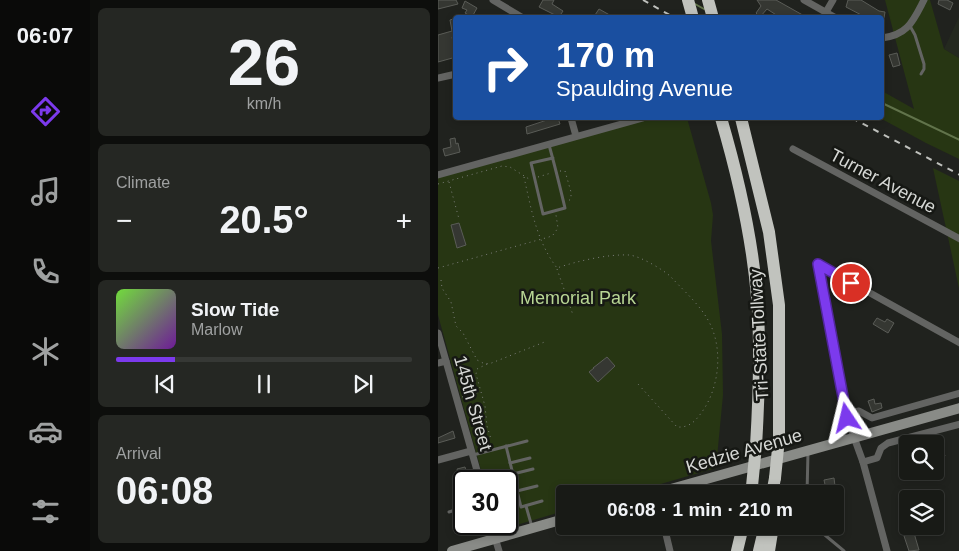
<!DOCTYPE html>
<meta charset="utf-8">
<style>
body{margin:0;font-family:Helvetica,sans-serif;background:#252723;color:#f1f3f6;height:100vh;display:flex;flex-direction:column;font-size:19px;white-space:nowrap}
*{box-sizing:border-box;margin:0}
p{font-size:16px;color:#9fa1a1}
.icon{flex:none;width:28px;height:28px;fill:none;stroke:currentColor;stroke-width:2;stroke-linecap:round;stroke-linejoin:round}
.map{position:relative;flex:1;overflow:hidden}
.details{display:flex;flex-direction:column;gap:8px;padding:8px;background:#0d0e0c;width:348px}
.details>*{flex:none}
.hud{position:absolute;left:15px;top:15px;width:431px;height:105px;border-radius:5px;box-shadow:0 2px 8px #0003,0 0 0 1px #363835;background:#1a4fa0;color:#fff;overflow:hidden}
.fabs{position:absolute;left:461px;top:435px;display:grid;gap:10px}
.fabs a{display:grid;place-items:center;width:45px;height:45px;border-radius:5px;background:#181a16;box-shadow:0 2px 8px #0003,0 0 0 1px #363835;font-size:25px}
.speed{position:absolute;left:15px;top:470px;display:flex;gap:10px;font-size:25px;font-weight:700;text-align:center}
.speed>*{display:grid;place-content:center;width:65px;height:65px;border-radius:50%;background:#181a16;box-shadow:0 2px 8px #0003,0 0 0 1px #363835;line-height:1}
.speed .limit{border:2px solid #111;border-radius:8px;background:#fff;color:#111}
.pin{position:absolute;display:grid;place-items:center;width:42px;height:42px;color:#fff;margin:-21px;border:2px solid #fff;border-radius:50%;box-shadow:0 1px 5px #0007}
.me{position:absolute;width:55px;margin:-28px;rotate:350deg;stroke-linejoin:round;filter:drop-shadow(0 0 4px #0008)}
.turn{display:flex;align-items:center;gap:18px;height:105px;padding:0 20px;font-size:22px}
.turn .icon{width:65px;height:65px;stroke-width:2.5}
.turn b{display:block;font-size:35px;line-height:42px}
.big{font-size:38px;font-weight:800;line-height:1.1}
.details .tile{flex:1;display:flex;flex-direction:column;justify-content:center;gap:8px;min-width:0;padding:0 18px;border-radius:8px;background:#252723}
.details .dial{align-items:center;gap:0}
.dial b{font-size:65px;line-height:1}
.song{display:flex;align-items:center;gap:15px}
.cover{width:60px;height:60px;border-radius:8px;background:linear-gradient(135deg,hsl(100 70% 55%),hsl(280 70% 35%))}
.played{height:5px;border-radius:2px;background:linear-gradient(90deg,#7c3aed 20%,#363835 20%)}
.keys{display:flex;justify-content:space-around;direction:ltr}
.heat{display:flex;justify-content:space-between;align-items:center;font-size:28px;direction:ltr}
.trip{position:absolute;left:118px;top:485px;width:288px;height:50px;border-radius:5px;background:#181a16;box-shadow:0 2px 8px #0003,0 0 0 1px #363835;font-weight:800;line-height:50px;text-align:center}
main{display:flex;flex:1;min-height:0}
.menu{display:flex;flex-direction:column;width:90px;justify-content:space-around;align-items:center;background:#0a0a09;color:#9fa1a1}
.menu .icon{width:35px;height:35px}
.menu .selected{color:#7c3aed}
.menu b{font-size:22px;color:#f1f3f6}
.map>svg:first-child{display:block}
.built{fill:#24291f}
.green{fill:#273613}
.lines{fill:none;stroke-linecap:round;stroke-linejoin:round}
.stream{stroke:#61734b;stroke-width:2}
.building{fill:#353732;stroke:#5a5c57}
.path{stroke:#7c7e7a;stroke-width:1;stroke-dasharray:1 4;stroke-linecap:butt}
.lane{stroke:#636462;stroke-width:3}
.street{stroke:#636462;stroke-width:7}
.secondary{stroke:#898b87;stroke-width:10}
.highway{stroke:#c1c3be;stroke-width:12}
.rail{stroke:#bfc1bd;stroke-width:2;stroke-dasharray:6 6;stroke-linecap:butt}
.highway-bridge{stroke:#c1c3be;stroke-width:12}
.route-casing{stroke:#51269a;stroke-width:12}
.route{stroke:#7c3aed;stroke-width:9}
.labels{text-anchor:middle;stroke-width:5;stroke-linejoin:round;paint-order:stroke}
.street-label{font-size:18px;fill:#d6d8d5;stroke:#161814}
.park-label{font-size:18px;fill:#b8d694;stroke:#161814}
</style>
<main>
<nav class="menu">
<b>06:07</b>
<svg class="icon selected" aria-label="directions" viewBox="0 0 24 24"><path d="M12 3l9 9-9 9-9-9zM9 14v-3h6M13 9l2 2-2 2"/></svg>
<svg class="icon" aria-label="music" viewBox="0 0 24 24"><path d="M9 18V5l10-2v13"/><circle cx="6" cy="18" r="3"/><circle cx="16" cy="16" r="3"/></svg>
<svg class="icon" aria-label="phone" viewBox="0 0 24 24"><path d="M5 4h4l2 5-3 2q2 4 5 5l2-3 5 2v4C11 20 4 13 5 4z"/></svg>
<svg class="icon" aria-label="climate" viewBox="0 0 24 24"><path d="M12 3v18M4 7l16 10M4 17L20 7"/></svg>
<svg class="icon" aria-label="car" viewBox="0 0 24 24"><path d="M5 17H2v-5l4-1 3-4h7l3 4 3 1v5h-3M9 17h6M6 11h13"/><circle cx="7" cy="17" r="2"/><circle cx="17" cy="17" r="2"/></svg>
<svg class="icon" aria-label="filters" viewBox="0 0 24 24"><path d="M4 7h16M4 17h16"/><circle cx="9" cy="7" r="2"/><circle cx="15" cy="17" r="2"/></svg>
</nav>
<section class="details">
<div class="tile dial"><b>26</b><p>km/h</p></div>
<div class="tile"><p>Climate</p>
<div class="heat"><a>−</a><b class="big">20.5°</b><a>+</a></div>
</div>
<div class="tile">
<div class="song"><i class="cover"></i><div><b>Slow Tide</b><p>Marlow</p></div></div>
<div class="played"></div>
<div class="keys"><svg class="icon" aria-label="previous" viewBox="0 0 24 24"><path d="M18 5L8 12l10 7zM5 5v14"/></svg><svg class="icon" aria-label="pause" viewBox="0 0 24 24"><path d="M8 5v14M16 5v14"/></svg><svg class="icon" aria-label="next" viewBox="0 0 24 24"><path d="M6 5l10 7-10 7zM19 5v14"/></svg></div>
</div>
<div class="tile"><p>Arrival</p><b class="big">06:08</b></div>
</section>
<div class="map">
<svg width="522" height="551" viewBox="0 0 522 551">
<rect width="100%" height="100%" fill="#20221e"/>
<polygon class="built" points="521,17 521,58 506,49"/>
<g class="green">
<polygon points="447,0 492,0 506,49 521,58 521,159 488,143 442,118 444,118 444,91 476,109"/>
<polygon points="213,118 249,118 273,203 275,215 273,241 284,334 285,395 278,468 188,494 126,494 126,511 68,528 63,528 59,524 69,524 69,481 46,481 0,315 0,177"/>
<polygon points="495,168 521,181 521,288"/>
</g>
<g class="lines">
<g class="stream">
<polyline points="257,4 266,9"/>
<polyline points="444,103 522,140"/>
</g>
</g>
<g class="building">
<polygon points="0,0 18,0 20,4 0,9"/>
<polygon points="105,0 116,0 114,4 125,11 121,17 101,7"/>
<polygon points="319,0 338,0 370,18 343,18 329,9 322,17 318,13 323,6"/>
<polygon points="410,0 423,0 441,11 447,12 446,18 429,18 408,7"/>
<polygon points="501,0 509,0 515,3 512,10 500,4"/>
<polygon points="27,1 39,8 34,17 27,13 29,10 24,8"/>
<polygon points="161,9 177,18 162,18 157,15"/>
<polygon points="18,18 18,37 14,37 18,57 0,62 0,35 14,31 12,20"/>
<polygon points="459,53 462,65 455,67 451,55"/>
<polygon points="111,118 120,118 122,124 89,134 88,127 112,119"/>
<polygon points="17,138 18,144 20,143 22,152 7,156 5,149 13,147 12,139"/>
<polygon points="21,223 28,245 19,248 13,225"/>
<polygon points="439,318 447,322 449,319 456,323 450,333 435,324"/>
<polygon points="169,357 177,366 160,382 151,372 156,368 155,368"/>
<polygon points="436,399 437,404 443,403 444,408 434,412 430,401"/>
<polygon points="15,431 17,438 0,443 0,438"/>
<polygon points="504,447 507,456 498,459 498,449"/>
<polygon points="27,467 31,481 24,481 23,475 21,476 19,469"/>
<polygon points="396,478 398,494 391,494 390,489 388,489 386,480"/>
<polygon points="26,517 26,524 45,524 46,525 20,532 17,519"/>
<polygon points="476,533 481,550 471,551 466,536"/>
</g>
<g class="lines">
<g class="path">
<polyline points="122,171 127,171 133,192 133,199 130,201"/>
<path d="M 86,177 C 93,209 99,242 119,268 C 139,261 170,254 191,255 C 202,256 224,269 232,276 C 245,290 261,304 270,320 C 285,346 282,384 266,409 C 259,419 253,428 239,427 L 200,384"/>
<polyline points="100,177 113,173"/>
<polyline points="11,182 21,219"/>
<polyline points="0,184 64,166 72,167 91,179"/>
<polyline points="0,268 111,237 115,235 120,228 118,215"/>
<polyline points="119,269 135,315"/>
<polyline points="3,280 4,288 13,302 18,326 25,333 39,360 45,363 51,364 109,341"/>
<polyline points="49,364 39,369 38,374 47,406 49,426 53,439"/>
<polyline points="24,397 42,392"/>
</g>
<g class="lane">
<polyline points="472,26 477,35 486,64 486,69 483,74"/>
<path d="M 111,145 C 117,166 122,187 127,208 L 105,214 L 93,163 L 115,158"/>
<polyline points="68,446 83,507 104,501"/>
<polyline points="35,455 89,441"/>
<polyline points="72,463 92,458"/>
<polyline points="75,474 95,469"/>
<polyline points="69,484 77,482"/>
<polyline points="79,491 99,486"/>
<polyline points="369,494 370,452"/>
<polyline points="88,506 94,527"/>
<polyline points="11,512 26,507"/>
<polyline points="376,526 406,551"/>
</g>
<g class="street">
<polyline points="55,0 85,18"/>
<polyline points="366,0 398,18"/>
<polyline points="388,12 395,0"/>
<path d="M 444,38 C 470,35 475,21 486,0"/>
<polyline points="0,78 18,74"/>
<polyline points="133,118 138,136"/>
<polyline points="355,149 522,239"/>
<polyline points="0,175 205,118"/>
<polyline points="380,264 409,418 425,462 449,551"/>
<polyline points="380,264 522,343"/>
<polyline points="0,333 42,481"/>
<polyline points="0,363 8,361"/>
<polyline points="409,418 416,412 421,411 434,418 522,393"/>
<polyline points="0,460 33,451"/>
<polyline points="425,462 439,458 443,448 450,443 522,424"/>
<polyline points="53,524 61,551"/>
<polyline points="226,526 232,551"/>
</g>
<g class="secondary">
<polyline points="215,494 522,408"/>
<polyline points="14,551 126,519"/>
</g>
<g class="highway">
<polyline points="250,0 255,18"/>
<polyline points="270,0 275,18"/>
<path d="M 283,118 C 300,176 314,236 319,297 C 323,347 321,396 318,446"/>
<polyline points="303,118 331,232 341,305 341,439"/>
<polyline points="334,494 337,478"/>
<polyline points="299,551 305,526"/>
<polyline points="321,551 327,526"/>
<polyline points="331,551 335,526"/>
</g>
<g class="rail">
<polyline points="205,0 237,18"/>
<polyline points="414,118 522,175"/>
</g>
<g class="highway-bridge">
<polyline points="337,478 341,439"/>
<polyline points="314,486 318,446"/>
</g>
</g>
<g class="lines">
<defs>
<polyline id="route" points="409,418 380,264 413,283"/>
</defs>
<use href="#route" class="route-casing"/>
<use href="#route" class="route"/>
</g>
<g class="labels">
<g class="street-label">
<text transform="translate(445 181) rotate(28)" y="6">Turner Avenue</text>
<text transform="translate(321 335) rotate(-93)" y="6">Tri-State Tollway</text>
<text transform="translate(35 403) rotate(74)" y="6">145th Street</text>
<text transform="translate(306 451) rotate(-16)" y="6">Kedzie Avenue</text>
</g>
<g class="park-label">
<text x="140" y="304">Memorial Park</text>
</g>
</g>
</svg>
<div class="fabs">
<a><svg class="icon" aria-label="search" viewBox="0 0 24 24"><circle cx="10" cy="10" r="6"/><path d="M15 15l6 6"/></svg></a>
<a><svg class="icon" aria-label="layers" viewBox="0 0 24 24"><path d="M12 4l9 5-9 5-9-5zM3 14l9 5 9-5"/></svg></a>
</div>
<div class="speed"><div class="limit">30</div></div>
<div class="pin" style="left:413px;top:283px;background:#d93025"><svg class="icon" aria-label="arrive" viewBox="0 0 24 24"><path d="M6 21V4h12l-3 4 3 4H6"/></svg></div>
<svg class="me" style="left:409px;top:418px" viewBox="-20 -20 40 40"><path d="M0-17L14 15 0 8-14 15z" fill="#7c3aed" stroke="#fff" stroke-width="4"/></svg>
<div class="trip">06:08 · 1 min · 210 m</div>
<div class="hud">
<div class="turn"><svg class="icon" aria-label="right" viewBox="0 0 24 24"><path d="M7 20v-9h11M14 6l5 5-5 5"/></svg><div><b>170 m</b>Spaulding Avenue</div></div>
</div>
</div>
</main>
